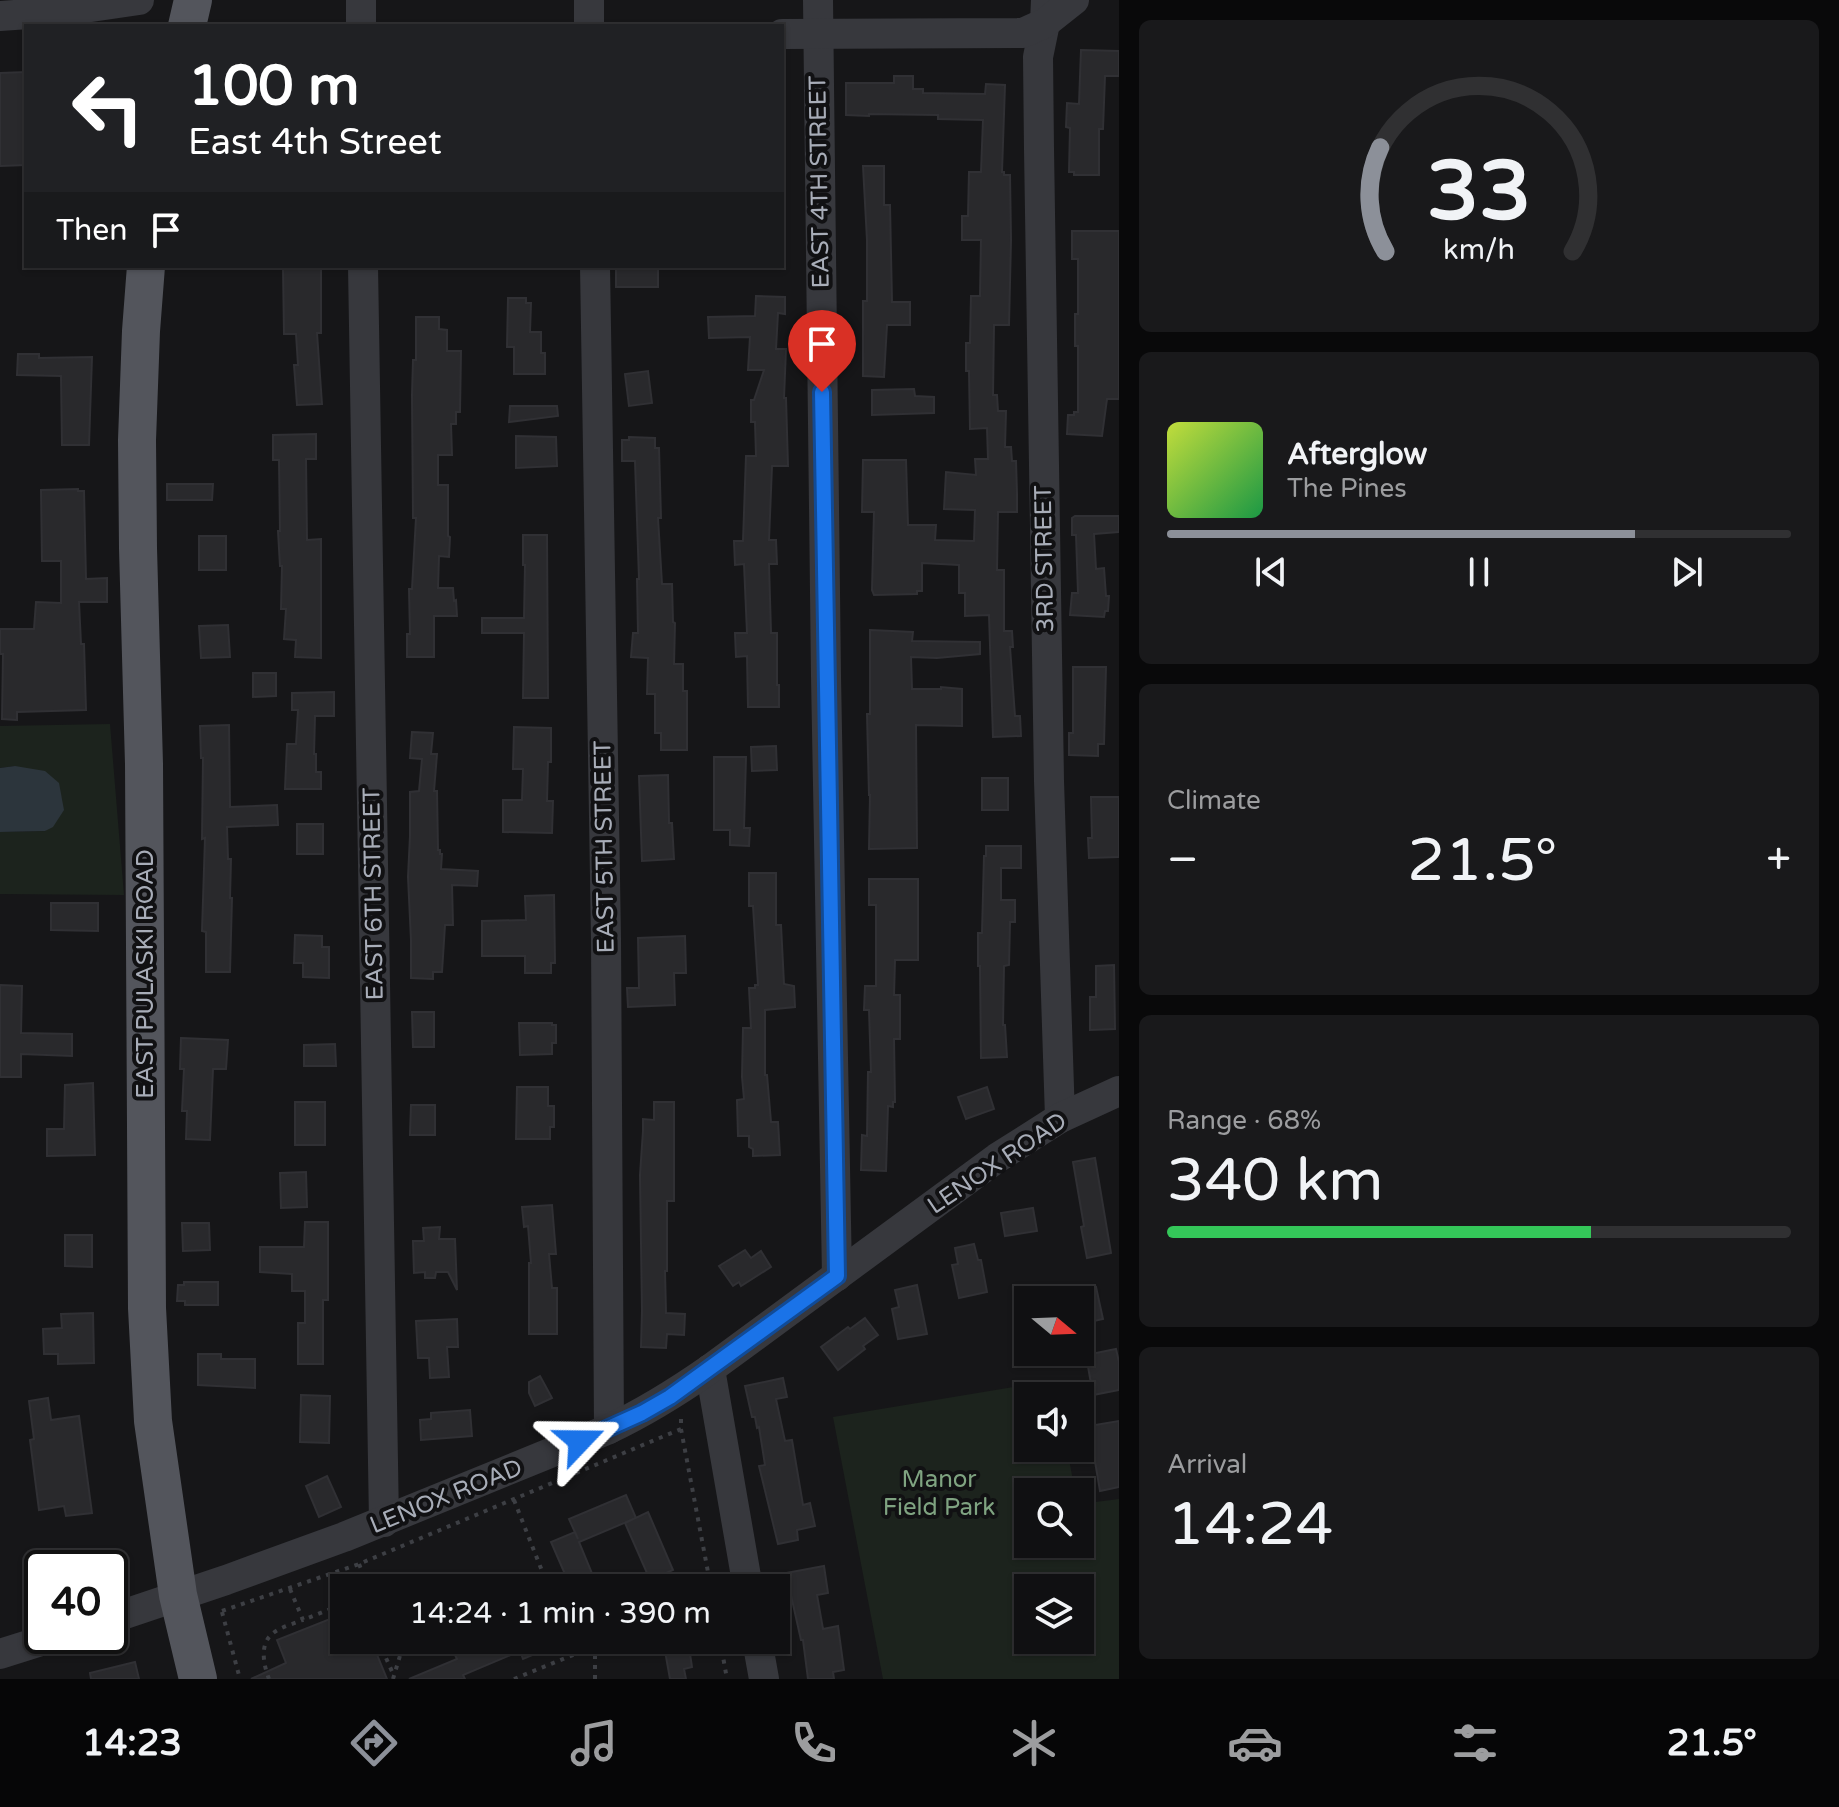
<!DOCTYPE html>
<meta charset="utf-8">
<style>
body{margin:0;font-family:"Varela Round",sans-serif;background:#19191b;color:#f1f3f6;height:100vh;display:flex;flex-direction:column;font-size:30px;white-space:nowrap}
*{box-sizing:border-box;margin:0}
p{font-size:26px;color:#9c9d9f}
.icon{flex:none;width:44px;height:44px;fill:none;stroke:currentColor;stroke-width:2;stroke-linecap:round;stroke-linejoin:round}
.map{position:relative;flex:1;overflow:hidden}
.drawer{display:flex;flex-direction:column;gap:20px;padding:20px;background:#09090a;width:720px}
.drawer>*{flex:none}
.top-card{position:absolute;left:24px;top:24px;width:760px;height:244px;border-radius:0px;box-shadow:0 2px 6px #0004,0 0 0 2px #303032;background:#202124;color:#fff;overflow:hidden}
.needle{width:52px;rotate:109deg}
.buttons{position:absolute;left:1014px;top:1286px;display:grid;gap:16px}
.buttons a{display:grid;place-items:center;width:80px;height:80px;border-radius:0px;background:#101012;box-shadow:0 2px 6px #0004,0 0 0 2px #303032;font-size:40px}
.speed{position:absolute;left:24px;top:1550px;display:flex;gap:16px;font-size:40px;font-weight:700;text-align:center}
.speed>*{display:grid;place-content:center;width:104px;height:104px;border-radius:50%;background:#101012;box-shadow:0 2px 6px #0004,0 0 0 2px #303032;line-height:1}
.speed .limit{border:4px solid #111;border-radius:12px;background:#fff;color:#111}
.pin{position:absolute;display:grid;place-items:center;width:68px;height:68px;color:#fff;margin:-82px -34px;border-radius:50% 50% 50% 0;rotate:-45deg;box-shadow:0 0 8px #0007}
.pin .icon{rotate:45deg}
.me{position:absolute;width:88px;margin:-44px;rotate:67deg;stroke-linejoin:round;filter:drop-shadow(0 0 6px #0008)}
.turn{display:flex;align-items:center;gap:28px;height:168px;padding:0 32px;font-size:36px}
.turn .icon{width:104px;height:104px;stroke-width:2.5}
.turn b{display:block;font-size:56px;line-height:68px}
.then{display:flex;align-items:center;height:76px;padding:0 32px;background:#0003;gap:16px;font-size:30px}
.big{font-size:60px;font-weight:600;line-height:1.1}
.drawer .tile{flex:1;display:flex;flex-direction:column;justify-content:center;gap:12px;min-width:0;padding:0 28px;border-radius:12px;background:#19191b}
.drawer .dial{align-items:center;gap:0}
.dial svg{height:208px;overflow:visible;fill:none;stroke:#303032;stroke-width:7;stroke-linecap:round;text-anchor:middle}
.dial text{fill:#f1f3f6;stroke:none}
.song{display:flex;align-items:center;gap:24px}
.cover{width:96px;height:96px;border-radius:12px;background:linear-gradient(135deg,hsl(70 70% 55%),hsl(140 70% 35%))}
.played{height:8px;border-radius:4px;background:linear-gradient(90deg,#8c9099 75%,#303032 75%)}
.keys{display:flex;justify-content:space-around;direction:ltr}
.heat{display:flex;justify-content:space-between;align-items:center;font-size:44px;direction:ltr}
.charge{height:12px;border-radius:6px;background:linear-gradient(90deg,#34c759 68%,#303032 0)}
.trip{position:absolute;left:330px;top:1574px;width:460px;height:80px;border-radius:0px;background:#101012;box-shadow:0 2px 6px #0004,0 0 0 2px #303032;font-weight:600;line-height:80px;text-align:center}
.tab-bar{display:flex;height:128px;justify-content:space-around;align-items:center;background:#060607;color:#9c9d9f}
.tab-bar .icon{width:56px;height:56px}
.tab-bar .active{color:#8c9099}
.tab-bar b{font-size:36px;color:#f1f3f6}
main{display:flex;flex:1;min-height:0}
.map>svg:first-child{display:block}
.green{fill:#1c231d;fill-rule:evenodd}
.water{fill:#2c353c}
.building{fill:#29292c;stroke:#303034;stroke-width:2}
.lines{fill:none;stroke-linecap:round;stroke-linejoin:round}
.path{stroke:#3d3f44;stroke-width:4;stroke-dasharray:4 6;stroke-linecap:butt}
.minor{stroke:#37383d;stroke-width:30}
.major{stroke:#53555c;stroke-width:38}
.route-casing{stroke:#114b97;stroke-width:20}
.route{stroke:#1a73e8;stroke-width:14}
.labels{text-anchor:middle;stroke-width:8;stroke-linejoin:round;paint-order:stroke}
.street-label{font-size:24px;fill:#a8adb8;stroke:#111113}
.park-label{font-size:24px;fill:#7fa381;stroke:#111113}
</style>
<main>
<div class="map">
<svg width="1119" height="1679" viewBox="0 0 1119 1679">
<rect width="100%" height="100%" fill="#161618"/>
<g class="green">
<polygon points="110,724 124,895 0,894 0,832 46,831 15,766 0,768 0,726"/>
<path d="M 1056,1380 L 1059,1396 L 1028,1396 L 1028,1448 L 1067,1448 L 1075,1492 L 1028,1492 L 1028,1544 L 1080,1544 L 1080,1504 L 1119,1499 L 1119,1679 L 883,1679 L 833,1417 ZM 1028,1588 L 1080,1588 L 1080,1640 L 1028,1640 Z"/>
</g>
<polygon class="water" points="15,766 45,771 59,783 64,810 53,827 45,831 0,832 0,768"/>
<g class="building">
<polygon points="1081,50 1119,51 1119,76 1105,76 1103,129 1099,129 1099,175 1074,175 1074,172 1069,172 1070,128 1066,127 1067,103 1079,104"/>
<polygon points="26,72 26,165 0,166 0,73"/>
<polygon points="894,76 913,76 913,89 923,89 923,93 985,94 986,84 1005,85 1002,172 1004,172 1004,175 1010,175 1011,240 1009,325 994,325 993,395 997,395 998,411 1006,411 1005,447 1011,447 1012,461 1016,461 1017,494 1017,512 998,512 997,570 1004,570 1004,631 1012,631 1013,647 1010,647 1015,716 1020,716 1021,736 993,737 989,615 965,616 965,593 959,593 959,565 922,563 922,591 917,591 917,594 874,595 872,590 874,512 862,512 863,460 906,460 908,525 936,525 935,540 974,541 975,510 944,509 946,472 976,475 975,459 988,459 987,428 970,429 969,371 966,371 966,343 970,343 971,296 980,296 981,240 962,240 962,216 968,216 969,172 981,172 983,120 938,119 938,115 869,114 869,116 846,115 846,83 894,83"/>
<polygon points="863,166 884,166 884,205 890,205 892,302 910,302 910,325 887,325 884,377 863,376 863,301 867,301 867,240"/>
<polygon points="1072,231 1119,231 1119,399 1107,399 1102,436 1067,434 1068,415 1074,415 1074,412 1078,412 1078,346 1075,346 1075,314 1078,314 1078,259 1072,259"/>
<polygon points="321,266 321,333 317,333 322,404 297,405 294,365 298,365 296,334 284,334 283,267"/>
<rect x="616" y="266" width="42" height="21"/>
<polygon points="756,296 785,297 785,314 778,313 776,349 786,349 784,398 786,398 788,466 772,466 769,540 776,540 777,564 769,564 771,633 777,633 777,685 779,685 779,707 748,707 747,656 736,657 735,633 747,633 744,564 735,565 734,541 743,541 746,456 756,456 755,422 751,422 751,400 754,400 764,370 748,370 750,337 709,338 708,317 755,316"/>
<polygon points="508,298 526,298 526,303 531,303 530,332 541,332 541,353 545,353 545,374 514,374 514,347 507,347"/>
<polygon points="416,317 439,317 439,329 447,330 447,351 461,351 460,412 456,412 456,424 451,424 452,455 438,455 438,485 448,485 448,536 450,537 449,557 439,556 438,588 453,588 454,601 456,600 457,616 434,616 434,657 407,657 407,634 410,634 409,589 412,589 416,518 413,518 412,395 413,360 416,360"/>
<polygon points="18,354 39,354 39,358 92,357 89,445 62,445 61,376 17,375"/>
<polygon points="648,371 652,403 629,406 625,374"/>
<polygon points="914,389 915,396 934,397 934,413 872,415 872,390"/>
<polygon points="510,406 557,406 558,416 509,422"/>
<polygon points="316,434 316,459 306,459 307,540 321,539 321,658 295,657 296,640 284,639 286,609 281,609 282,566 280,566 278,531 280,531 279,460 273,460 273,435"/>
<polygon points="516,436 556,437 557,466 516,468"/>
<polygon points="629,437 655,438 655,448 659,448 661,518 658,518 662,584 672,584 673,622 675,623 674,664 683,664 683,691 687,691 687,750 661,750 661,733 655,733 655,694 647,694 648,658 631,657 633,633 638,633 637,579 639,579 635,461 622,461 622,440 629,440"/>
<polygon points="167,484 213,484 212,500 167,500"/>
<polygon points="78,489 78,491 84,491 86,579 107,578 107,602 79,602 81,644 84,644 86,710 17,712 17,720 2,719 3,654 0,654 0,629 34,629 36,602 61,603 61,561 42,561 41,490"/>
<polygon points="1075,516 1119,516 1119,532 1094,534 1096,569 1104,568 1106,596 1109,596 1108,611 1105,611 1104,617 1070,615 1072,593 1078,593 1076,535 1072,535 1072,518"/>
<polygon points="523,535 547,535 548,698 523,698 524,633 482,633 482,618 524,618 525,565 523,565"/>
<rect x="199" y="536" width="27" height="34"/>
<polygon points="228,625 230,657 201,658 199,626"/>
<polygon points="870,630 913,632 912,641 980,642 980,654 937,658 911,657 912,689 941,689 941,687 962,689 962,726 916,725 917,848 869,849 870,795 869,795 867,714 870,714"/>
<polygon points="1073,667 1106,667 1104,744 1098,744 1098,756 1069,755 1069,733 1073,733"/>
<polygon points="253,673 276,673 276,696 253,697"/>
<polygon points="334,692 334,716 315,716 314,754 316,754 316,772 321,772 321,789 285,789 287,744 296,744 298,710 292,710 292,693"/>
<polygon points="229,725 230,807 277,805 278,825 227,827 228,859 231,859 230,898 232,898 230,972 206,972 206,932 202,931 205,838 202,839 203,758 201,758 200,726"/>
<polygon points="514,727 551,728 551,762 548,762 547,801 553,801 552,833 503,832 503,800 522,800 523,769 513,769"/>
<polygon points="412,732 433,733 431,754 437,754 434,791 437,791 438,850 440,850 440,854 442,854 441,869 478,871 477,886 452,885 453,925 445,925 442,972 433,972 433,979 411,978 411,940 408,877 410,836 410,792 419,791 422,759 410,758"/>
<polygon points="776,746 777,770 752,771 751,747"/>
<polygon points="714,757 746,757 744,828 750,828 749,846 730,845 730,830 714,830"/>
<polygon points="668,775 669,823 672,823 674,859 642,861 639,776"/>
<rect x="982" y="778" width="26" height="32"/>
<polygon points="1091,797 1119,797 1119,857 1089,858 1088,838 1092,838"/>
<rect x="297" y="824" width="26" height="30"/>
<polygon points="986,846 1021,846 1021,868 1001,868 1001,900 1015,900 1015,922 1010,922 1009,965 1004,966 1003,1025 1005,1025 1007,1057 981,1058 980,966 978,966 978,933 982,933 984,856 986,856"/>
<polygon points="749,873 776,873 776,925 781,925 784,984 794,986 795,1007 765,1010 765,1075 767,1075 771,1122 778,1122 780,1155 753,1156 753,1149 749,1147 749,1136 738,1136 737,1100 744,1099 742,1077 743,1028 751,1028 749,988 755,988 755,985 758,985 753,906 749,906"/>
<polygon points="869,879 918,879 918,960 895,960 894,995 900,995 900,1039 894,1039 895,1102 893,1102 893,1107 888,1106 886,1171 861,1170 862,1135 867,1136 868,1072 871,1072 869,1010 864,1010 865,986 876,986 876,905 869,905"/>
<polygon points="554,895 555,963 551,963 551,973 525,973 525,956 482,956 482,921 526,920 525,896"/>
<polygon points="51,903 98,903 98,931 51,930"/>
<polygon points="295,935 322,936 322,947 329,947 329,978 303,977 303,963 294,963"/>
<polygon points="685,936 686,973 674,973 675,1005 628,1007 627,988 639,988 638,938"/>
<polygon points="1114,965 1115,1029 1090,1030 1090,997 1096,997 1096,966"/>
<polygon points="0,985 22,986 21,1033 72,1034 72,1056 21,1054 21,1077 0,1077"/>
<polygon points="412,1012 434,1012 434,1047 413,1047"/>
<polygon points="519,1023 552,1023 552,1025 556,1025 556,1043 552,1043 552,1054 520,1055"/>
<polygon points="181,1038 228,1040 226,1069 213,1069 210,1140 186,1139 187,1111 182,1111 184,1069 180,1069"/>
<polygon points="335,1044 336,1066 304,1066 304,1045"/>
<polygon points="93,1083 95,1155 47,1156 47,1129 64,1129 65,1085"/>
<polygon points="517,1087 548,1087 548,1106 554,1106 554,1127 550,1127 550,1139 516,1139"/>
<polygon points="987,1087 994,1109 966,1119 958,1097"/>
<rect x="295" y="1102" width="30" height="43"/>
<polygon points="654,1102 674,1102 674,1201 667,1201 667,1271 665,1271 666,1313 685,1314 684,1335 667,1334 666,1348 641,1347 642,1311 640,1175 643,1131 643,1119 654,1120"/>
<polygon points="411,1105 435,1105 435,1135 410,1135"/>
<polygon points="1095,1158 1111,1253 1087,1258 1081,1227 1084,1226 1073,1162"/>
<polygon points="306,1172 307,1207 281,1208 280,1173"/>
<polygon points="552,1205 556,1254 549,1254 552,1288 557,1288 557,1334 529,1334 529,1263 531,1263 528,1226 524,1227 522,1207"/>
<polygon points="1033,1208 1037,1231 1005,1236 1001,1213"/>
<polygon points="305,1222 328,1222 328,1300 323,1300 323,1364 298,1364 298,1323 305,1323 305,1291 292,1291 292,1274 260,1272 260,1247 304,1247"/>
<polygon points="182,1223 209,1223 210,1250 183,1251"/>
<polygon points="440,1227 439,1239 455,1239 457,1290 448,1272 436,1272 435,1278 425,1278 425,1272 414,1273 413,1241 424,1241 423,1228"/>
<polygon points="65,1235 92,1235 92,1267 65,1266"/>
<polygon points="974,1244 978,1260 981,1260 987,1292 959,1298 952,1265 958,1264 955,1248"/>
<polygon points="745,1250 751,1258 761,1251 771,1267 741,1286 739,1282 733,1286 719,1266"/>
<polygon points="184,1282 218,1282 218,1305 185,1305 185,1301 177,1301 178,1285 184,1285"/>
<polygon points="917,1285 927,1334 898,1339 892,1309 899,1307 895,1290"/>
<polygon points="1096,1287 1103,1319 1080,1324 1080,1291"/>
<polygon points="93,1313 94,1363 58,1364 58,1354 44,1354 43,1329 62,1328 61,1314"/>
<polygon points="865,1318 878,1335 863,1346 865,1349 838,1370 821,1347 848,1327 850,1329"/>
<polygon points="457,1319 458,1347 447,1347 449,1377 430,1378 429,1358 418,1358 416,1321"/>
<polygon points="1116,1349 1119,1362 1119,1390 1093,1395 1086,1355"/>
<polygon points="198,1354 221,1354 221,1359 255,1359 255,1388 198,1385"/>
<polygon points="540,1376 552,1398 535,1406 529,1393 529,1382"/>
<polygon points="783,1378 787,1397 776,1399 785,1441 792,1440 803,1505 810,1503 815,1526 797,1530 798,1540 778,1544 759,1466 765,1465 759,1427 757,1428 755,1417 752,1417 745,1386"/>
<polygon points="301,1395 330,1396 329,1443 300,1442"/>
<polygon points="48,1398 51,1420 79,1416 92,1513 66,1516 64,1506 39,1510 30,1440 34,1439 29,1401"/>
<polygon points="470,1410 472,1436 421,1440 420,1420 431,1419 431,1413"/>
<polygon points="1119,1421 1119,1487 1100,1491 1089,1426"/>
<polygon points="327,1476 341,1507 319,1517 306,1486"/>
<polygon points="626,1495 636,1518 579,1542 598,1588 571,1588 551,1542 575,1532 578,1539 569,1519"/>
<polygon points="648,1512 673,1570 650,1580 625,1523"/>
<polygon points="824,1566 828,1593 817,1595 823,1629 838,1626 844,1670 833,1672 834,1679 808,1679 803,1640 801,1640 786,1573"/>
<polygon points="335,1617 340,1630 344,1628 344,1640 371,1640 387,1679 251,1679 286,1663 277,1640"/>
<polygon points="479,1640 568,1640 523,1659 520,1651 463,1675 465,1679 409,1679 457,1659 453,1651"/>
<polygon points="663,1640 688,1640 692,1667 684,1669 686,1679 670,1679"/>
<polygon points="135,1662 139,1679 91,1679 90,1673"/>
</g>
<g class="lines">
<g class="path">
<polyline points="681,1429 711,1588"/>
<polyline points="514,1500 544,1576 543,1588"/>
<polyline points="359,1564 369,1588"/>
<polyline points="684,1588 711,1583"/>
<polyline points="290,1589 303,1620 328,1610 344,1608"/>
<polyline points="222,1611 359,1564 681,1429 681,1418"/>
<polyline points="222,1612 240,1679"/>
<polyline points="378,1640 394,1676"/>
<path d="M 392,1640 C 409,1657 421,1648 440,1640"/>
<polyline points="720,1640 727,1679"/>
<path d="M 269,1679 C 264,1666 259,1645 272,1634 C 280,1627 293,1624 303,1620"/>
<polyline points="393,1679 402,1649"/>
<polyline points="514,1679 595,1646 592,1640"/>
<polyline points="595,1679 595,1646 599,1640"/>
</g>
<g class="minor">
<polyline points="361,0 361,26"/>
<polyline points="589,0 589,26"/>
<polyline points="818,0 826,676 837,1276"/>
<polyline points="1046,0 1045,23 1038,57 1039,149 1049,781 1060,1118"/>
<polyline points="0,16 57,12 139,0"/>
<polyline points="782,34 1023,33 1045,23 1074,0"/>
<polyline points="363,266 384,1522"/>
<polyline points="595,266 606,939 609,1429"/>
<polyline points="710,1369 748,1588"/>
<path d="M 110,1619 L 226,1580 L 344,1537 L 609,1429 C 645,1412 677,1392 710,1369 L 997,1158 L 1060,1118 L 1119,1091"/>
<polyline points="757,1640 764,1679"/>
<polyline points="0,1654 57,1636"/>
</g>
<g class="major">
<polyline points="187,26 193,0"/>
<polyline points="146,266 141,331 137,440 138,548 144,764 147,1308 153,1421 178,1595 198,1679"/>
</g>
</g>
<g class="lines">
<defs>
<polyline id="route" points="580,1441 642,1413 670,1397 837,1276 822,392"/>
</defs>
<use href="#route" class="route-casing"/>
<use href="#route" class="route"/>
</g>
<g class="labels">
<g class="street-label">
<text transform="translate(819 182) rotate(-91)" y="8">EAST 4TH STREET</text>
<text transform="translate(1044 559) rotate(-91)" y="8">3RD STREET</text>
<text transform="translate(604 847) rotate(-91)" y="8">EAST 5TH STREET</text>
<text transform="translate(373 894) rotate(-91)" y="8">EAST 6TH STREET</text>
<text transform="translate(145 974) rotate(-90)" y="8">EAST PULASKI ROAD</text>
<text transform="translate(997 1163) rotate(-34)" y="8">LENOX ROAD</text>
<text transform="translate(446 1496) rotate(-22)" y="8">LENOX ROAD</text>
</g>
<g class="park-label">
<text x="939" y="1487">Manor<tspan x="939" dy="28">Field Park</tspan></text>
</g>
</g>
</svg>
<div class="buttons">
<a><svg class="needle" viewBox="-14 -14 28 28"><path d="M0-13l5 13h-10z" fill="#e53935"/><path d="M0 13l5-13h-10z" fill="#9c9d9f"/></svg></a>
<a><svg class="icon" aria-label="sound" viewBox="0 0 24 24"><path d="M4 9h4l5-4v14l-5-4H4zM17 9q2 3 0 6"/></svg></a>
<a><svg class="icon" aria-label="search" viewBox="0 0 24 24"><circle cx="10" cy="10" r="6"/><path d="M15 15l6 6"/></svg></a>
<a><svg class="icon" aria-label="layers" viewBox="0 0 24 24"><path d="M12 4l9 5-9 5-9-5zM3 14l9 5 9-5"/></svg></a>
</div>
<div class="speed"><div class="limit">40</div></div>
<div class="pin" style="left:822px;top:392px;background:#d93025"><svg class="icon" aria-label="arrive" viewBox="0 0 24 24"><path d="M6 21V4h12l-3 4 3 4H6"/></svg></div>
<svg class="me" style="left:580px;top:1441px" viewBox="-20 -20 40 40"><path d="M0-17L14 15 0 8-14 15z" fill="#1a73e8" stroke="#fff" stroke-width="4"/></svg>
<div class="trip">14:24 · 1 min · 390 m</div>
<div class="top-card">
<div class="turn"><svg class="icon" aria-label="left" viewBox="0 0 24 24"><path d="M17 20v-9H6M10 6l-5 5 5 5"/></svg><div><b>100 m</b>East 4th Street</div></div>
<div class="then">Then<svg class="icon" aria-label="arrive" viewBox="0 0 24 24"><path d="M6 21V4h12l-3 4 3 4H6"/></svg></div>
</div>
</div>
<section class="drawer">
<div class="tile dial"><svg viewBox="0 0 100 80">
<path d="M14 69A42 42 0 1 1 86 69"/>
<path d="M14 69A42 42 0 0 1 12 29" stroke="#8c9099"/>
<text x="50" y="56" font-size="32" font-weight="700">33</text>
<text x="50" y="72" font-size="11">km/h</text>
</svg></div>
<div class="tile">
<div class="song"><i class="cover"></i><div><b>Afterglow</b><p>The Pines</p></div></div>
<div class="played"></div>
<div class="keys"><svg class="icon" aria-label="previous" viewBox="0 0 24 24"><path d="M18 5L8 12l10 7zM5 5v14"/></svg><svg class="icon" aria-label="pause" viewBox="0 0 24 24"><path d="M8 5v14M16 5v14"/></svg><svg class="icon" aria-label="next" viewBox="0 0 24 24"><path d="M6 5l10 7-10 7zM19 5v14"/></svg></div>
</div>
<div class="tile"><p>Climate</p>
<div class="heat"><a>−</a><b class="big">21.5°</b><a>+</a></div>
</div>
<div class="tile"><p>Range · 68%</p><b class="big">340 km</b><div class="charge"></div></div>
<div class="tile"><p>Arrival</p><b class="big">14:24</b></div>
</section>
</main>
<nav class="tab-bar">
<b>14:23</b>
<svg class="icon active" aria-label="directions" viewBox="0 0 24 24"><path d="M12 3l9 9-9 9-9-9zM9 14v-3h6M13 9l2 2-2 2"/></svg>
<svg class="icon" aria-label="music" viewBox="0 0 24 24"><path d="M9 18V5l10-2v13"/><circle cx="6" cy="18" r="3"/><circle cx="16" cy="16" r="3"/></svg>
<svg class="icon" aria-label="phone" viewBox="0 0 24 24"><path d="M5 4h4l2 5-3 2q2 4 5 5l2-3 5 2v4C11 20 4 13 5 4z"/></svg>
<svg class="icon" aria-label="climate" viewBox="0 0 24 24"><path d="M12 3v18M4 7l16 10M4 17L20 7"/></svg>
<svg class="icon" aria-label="car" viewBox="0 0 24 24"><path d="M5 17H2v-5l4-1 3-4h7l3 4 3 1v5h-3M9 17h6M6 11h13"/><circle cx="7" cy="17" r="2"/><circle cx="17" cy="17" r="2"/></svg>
<svg class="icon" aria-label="filters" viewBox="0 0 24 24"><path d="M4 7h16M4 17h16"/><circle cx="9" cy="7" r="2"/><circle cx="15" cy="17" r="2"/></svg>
<b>21.5°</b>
</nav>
